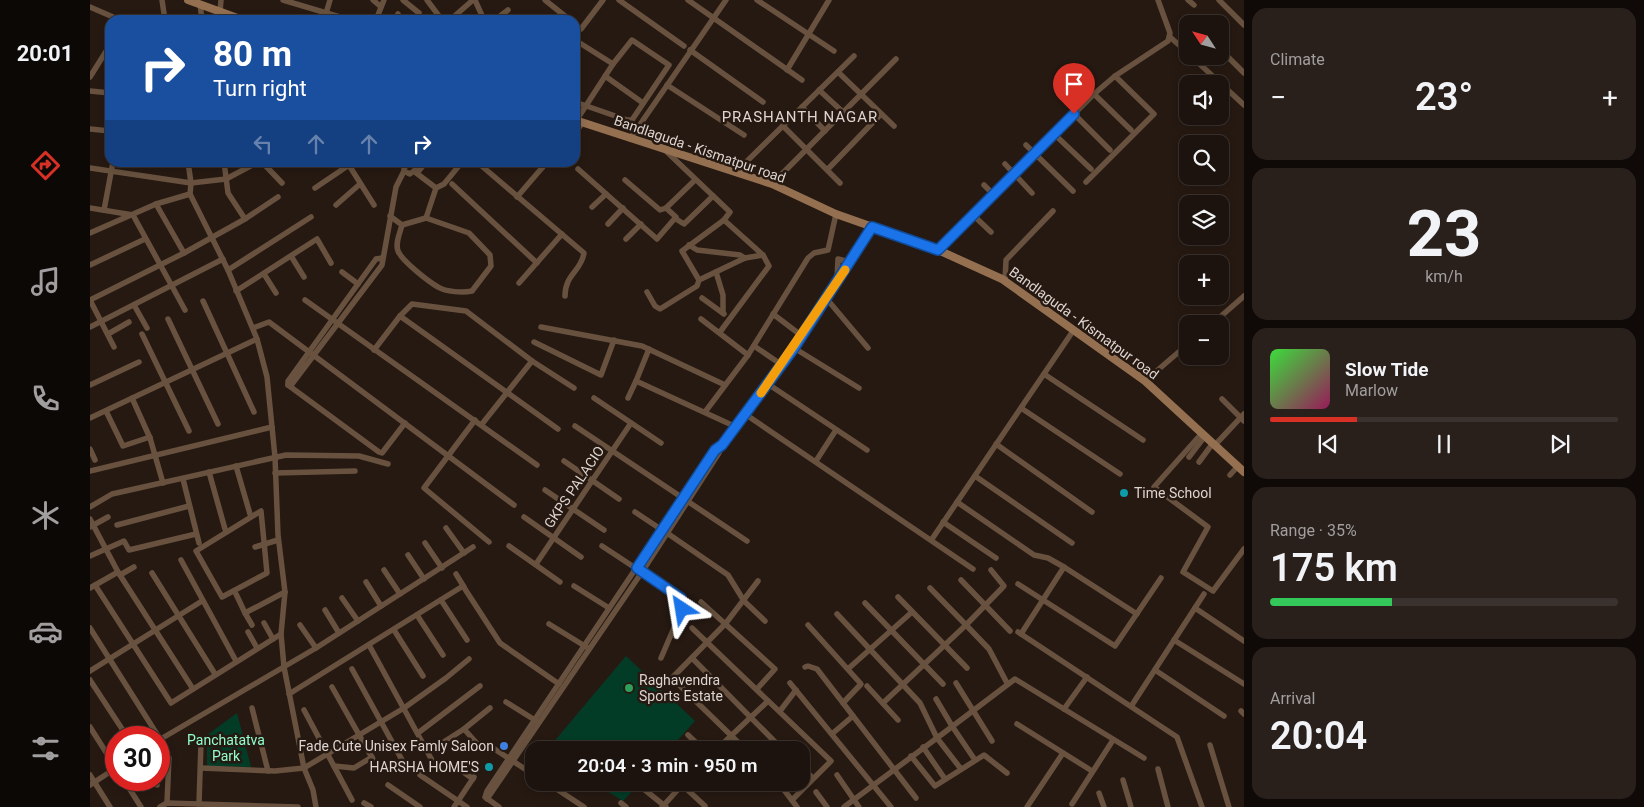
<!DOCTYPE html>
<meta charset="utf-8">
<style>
body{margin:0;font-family:Roboto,sans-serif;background:#29201c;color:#f1f3f6;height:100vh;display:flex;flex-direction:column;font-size:19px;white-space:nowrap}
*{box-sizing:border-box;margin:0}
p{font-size:16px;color:#a09e9e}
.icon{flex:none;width:28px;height:28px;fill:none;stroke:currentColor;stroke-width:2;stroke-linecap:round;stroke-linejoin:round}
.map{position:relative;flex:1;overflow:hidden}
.details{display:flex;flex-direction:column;gap:8px;padding:8px;background:#0f0a08;width:400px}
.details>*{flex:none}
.hud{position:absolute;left:15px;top:15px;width:475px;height:152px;border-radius:15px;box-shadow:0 2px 8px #0003,0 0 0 1px #3a322e;background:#1a4fa0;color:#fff;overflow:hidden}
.needle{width:32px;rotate:306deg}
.controls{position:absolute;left:1089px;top:15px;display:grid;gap:10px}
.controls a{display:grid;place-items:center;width:50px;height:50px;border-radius:10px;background:#1c130e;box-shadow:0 2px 8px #0003,0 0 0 1px #3a322e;font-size:25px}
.speed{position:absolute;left:15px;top:726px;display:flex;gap:10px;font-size:25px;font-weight:700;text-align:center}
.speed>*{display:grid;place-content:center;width:65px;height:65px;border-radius:50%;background:#1c130e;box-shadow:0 2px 8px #0003,0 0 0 1px #3a322e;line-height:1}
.speed .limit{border:8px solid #d22;background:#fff;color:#111}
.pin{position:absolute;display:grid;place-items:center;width:42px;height:42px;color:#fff;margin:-51px -21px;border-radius:50% 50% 50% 0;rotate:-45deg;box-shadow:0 0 5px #0007}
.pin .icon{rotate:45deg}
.me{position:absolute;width:55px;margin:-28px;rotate:327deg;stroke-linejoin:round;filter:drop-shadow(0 0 4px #0008)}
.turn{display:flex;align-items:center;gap:18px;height:105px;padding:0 25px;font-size:22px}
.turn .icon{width:65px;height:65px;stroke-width:2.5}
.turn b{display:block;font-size:35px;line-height:42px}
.lanes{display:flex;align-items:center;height:48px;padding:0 25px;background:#0003;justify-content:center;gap:25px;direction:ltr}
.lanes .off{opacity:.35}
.big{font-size:38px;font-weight:600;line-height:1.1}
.details .tile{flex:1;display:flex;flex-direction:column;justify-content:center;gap:8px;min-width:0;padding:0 18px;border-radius:15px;background:#29201c}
.details .dial{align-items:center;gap:0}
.dial b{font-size:65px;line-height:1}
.song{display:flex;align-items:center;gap:15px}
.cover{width:60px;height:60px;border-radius:8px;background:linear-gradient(135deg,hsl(120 70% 55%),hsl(330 70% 35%))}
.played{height:5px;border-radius:2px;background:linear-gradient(90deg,#d93025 25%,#3a322e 25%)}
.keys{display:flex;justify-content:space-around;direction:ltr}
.heat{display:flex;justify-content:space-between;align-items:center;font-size:28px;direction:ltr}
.charge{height:8px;border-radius:4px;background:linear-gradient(90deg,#34c759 35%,#3a322e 0)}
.trip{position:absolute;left:435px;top:741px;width:285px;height:50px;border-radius:15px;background:#1c130e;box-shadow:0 2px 8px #0003,0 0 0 1px #3a322e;font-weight:600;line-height:50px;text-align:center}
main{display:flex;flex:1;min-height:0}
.tab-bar{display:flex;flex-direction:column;width:90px;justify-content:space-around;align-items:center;background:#0b0806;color:#a09e9e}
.tab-bar .icon{width:35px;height:35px}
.tab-bar .on{color:#d93025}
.tab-bar b{font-size:22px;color:#f1f3f6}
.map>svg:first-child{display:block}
.green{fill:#023c27}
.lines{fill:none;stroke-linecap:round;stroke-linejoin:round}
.street{stroke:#68523f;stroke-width:5.5}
.secondary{stroke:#947051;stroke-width:8}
.route-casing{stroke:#114b97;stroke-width:12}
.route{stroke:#1a73e8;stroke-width:9}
.slow{stroke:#f59e0b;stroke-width:9}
.culture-dot{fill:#0f9aa8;stroke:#261912;stroke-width:2}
.leisure-dot{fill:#2e9e5b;stroke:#261912;stroke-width:2}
.shop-dot{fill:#3f7fe0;stroke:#261912;stroke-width:2}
.labels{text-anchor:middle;stroke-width:5;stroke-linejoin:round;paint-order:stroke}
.street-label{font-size:14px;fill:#dfd5d0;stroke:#261912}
.poi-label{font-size:14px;fill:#dfd5d0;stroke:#261912;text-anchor:start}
.park-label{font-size:14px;fill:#91fecc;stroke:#261912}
.neighbourhood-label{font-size:15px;letter-spacing:1px;fill:#dfd5d0;stroke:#261912}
</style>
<main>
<nav class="tab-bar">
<b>20:01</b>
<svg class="icon on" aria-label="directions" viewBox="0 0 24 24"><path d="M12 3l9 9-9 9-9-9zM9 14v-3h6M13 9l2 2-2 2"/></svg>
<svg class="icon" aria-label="music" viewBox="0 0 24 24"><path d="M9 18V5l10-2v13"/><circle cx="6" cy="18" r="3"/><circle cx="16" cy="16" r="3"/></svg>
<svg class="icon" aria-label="phone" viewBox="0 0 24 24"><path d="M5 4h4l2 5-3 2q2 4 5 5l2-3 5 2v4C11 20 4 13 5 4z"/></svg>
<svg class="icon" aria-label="climate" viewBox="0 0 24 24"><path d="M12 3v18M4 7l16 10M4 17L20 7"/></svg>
<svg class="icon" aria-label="car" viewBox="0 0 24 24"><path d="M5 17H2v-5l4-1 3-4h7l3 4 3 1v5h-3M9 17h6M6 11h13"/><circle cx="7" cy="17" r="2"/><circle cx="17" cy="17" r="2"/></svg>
<svg class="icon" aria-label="filters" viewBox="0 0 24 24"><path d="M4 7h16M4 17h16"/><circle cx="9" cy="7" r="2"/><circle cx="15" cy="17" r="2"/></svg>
</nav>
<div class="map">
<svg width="1154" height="807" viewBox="0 0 1154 807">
<rect width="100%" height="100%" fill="#261912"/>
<g class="green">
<polygon points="536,656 605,721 579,750 457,750"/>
<polygon points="147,713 161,767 117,766 117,735"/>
<polygon points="504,783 550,783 533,801"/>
</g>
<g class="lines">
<g class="street">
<polyline points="72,0 75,20"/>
<polyline points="193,0 260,20"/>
<polyline points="283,0 290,6"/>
<polyline points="313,0 329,13"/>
<polyline points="337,0 352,20"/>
<polyline points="385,0 394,20"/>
<polyline points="455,0 480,20"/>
<polyline points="529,0 594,46"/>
<polyline points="598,0 712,80"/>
<polyline points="667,0 744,51"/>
<polyline points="1098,0 1104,5"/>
<polyline points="1129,0 1154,25"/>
<polyline points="110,4 112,20"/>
<polyline points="0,7 30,20"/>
<polyline points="130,12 131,0"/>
<polyline points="234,20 240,0"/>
<polyline points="286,20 294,0"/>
<polyline points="304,20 308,14"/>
<polyline points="360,20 383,0"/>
<polyline points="405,20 418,10"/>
<polyline points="485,24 491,29 513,0"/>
<polyline points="1080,37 1098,53"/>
<polyline points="485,40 523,64 486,121"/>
<polyline points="1130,49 1154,73"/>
<polyline points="600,50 673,102"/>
<polyline points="1101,56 1154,105"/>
<polyline points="697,70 739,0"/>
<polyline points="748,72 804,126"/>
<polyline points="515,76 553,103"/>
<polyline points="0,77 20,45"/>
<polyline points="577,85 654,135"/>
<polyline points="729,90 754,113"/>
<polyline points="0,91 20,93"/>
<polyline points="1004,94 1041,130"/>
<polyline points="485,102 537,120 542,120 579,65 542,40 523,64"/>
<polyline points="712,107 735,131"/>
<polyline points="984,114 1020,150"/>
<polyline points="693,126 750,183"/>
<polyline points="0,129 20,131"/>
<polyline points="485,132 493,123"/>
<polyline points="963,133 1001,169"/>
<polyline points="540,139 636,0"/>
<polyline points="936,145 983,191"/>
<polyline points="577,152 640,212 634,220 592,251 609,280"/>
<polyline points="134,162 138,193 155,219"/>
<polyline points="172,162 192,183"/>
<polyline points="212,162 213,164"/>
<polyline points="257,162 284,205"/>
<polyline points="320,162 314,168 314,171 320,174 326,169 325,165 321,162"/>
<path d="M 387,162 L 494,253 C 491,272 475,274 475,296"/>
<polyline points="445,162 452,168"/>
<polyline points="915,164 942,193"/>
<polyline points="0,168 101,183 98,162"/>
<polyline points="488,169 567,239 586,217 576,208 605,180"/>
<polyline points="738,169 791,114"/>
<polyline points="325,172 346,188 354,184 372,162"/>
<polyline points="646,172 764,56"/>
<polyline points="327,173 336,162"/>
<polyline points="535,180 570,210 576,208"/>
<polyline points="996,182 1064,114 1025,76"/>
<polyline points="362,184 447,263"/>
<polyline points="682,184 806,59"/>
<polyline points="894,185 904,195"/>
<polyline points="225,188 259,165"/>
<polyline points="100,194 138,270 167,339 177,377 185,457 188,535 195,592 191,634 194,667 214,768 223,790 226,807"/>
<polyline points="427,197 457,162"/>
<polyline points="66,204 94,253 155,219 188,197"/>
<polyline points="246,205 270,184"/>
<polyline points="502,207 516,194"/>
<polyline points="0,208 43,215 95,310"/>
<polyline points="14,210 23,162"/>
<polyline points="883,215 901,232"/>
<path d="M 300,216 L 312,225 C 310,233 305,243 308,251 C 312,261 339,282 348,287 C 356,292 373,293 382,291 L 401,266 L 400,255 L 379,233 L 336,218 L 346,188"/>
<polyline points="586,219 594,224 623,196"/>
<polyline points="518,224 533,208"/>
<polyline points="312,225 336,218"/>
<polyline points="0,233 66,204 100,194 101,183 136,179 168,162"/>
<polyline points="536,239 551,224"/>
<polyline points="599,245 607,250 650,255 655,258"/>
<polyline points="848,250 1004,94 1025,76 1078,41 1080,33 1068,0"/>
<polyline points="201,256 214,277"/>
<polyline points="292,258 286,259 198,381 198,385 202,384 292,265 306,187 314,171"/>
<polyline points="0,265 55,239"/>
<polyline points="138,270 221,217"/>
<polyline points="252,272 268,284"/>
<polyline points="626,272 633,295 633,313"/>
<polyline points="174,274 186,293"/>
<polyline points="747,279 748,259 760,262"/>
<polyline points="915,281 916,260 963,211"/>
<polyline points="429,283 472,234"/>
<polyline points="146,291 227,239 241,263"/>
<polyline points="557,292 565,306 570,309 607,286 609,280 655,258 673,255"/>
<polyline points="612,298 634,314"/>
<polyline points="736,298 778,348"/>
<polyline points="0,300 94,253"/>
<polyline points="0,300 24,347"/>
<polyline points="215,300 447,465"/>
<polyline points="113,301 164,412"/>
<polyline points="44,305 57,328"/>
<polyline points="683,314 712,336"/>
<polyline points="310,316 322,304 376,311 442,361 484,388"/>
<polyline points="78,319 128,424"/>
<polyline points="611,319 658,355"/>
<polyline points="1122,324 1154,296"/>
<polyline points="0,327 133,259"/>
<polyline points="451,327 552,346 635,385"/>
<polyline points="163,328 179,322 424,505"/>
<polyline points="630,332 679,266 673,255 634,220"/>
<polyline points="18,334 39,322"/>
<polyline points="52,334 99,431"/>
<polyline points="444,342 511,375 524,340"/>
<polyline points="664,346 692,365"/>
<polyline points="704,348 769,388"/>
<polyline points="559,349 546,381 644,426"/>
<polyline points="284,350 310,316 468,429"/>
<polyline points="954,374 1053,440"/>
<polyline points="1055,381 1098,344"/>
<polyline points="678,384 777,450"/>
<polyline points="0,385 49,362"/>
<polyline points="198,385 289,452 292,453 315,423"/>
<polyline points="42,398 60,438 73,483"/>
<polyline points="504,398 571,443"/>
<polyline points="538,398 546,381"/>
<polyline points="1132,399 1154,421"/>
<polyline points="931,408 1030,474"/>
<polyline points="16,411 33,446 60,437"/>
<polyline points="615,412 658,355 718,258 724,253 738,250 746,214"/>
<polyline points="655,414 883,569"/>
<polyline points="0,418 167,339"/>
<polyline points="385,420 334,488 399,542"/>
<polyline points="392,424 442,361"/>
<polyline points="485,426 657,541"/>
<polyline points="1112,433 1064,487 1118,527 1093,572 1123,591 1154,549"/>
<polyline points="906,444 1002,512"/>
<polyline points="1125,445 1154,414"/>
<polyline points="0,449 5,460"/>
<polyline points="1099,457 1115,436"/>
<polyline points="474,461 529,499"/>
<polyline points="726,461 746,430"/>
<polyline points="1109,462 1123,443"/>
<polyline points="146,466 160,514"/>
<polyline points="0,471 182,427"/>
<polyline points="119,472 135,529"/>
<polyline points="185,473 265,471"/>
<polyline points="1140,475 1148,466"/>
<polyline points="885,476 982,543"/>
<polyline points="93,479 109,543"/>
<polyline points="455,490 514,530"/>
<polyline points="867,502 944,555 958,558 974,567"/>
<polyline points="0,507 22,494 196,455 269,456 298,464"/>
<polygon points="171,511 177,573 132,597 106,551"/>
<polyline points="545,512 572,530"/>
<polyline points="434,517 491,557"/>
<polyline points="0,519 28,572 103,689"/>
<polyline points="853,522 906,558"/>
<polyline points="27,525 99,506"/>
<polyline points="0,527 18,517"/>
<polyline points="356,528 374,553"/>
<polyline points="577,533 638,575 654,601 675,621"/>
<polyline points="842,539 983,331"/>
<polyline points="335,543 352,568"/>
<polyline points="419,546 470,582"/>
<polyline points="512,546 591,598 592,609 571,658"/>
<polyline points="165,547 188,540"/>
<polyline points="318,555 334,579"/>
<polyline points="0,556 34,541 39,550 106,534"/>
<polyline points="91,560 146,661"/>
<polyline points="446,564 541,423"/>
<polyline points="294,570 310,594"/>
<polyline points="62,573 125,674"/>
<polyline points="366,574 374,587"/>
<polyline points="30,575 44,567"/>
<polyline points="871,580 920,631"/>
<polyline points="276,582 291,606"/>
<polyline points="928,584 1025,646 1071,578"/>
<polyline points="5,585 81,703 191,634"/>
<polyline points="484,586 519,608"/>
<polyline points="0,588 28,572"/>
<polyline points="840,588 876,625 914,586 901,570"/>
<polyline points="146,594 155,613 195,592"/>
<polyline points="808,597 877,668"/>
<polyline points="252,598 268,621"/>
<polyline points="351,600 377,640"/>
<polyline points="611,602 685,669 667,689"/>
<polyline points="775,603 853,684"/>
<polyline points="1105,608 1154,641"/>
<polyline points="235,610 249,633"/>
<polyline points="155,613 162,625"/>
<polyline points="747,614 830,703 847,738 925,679 1054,758"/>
<polyline points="327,615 353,655"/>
<polyline points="174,623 183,639"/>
<polyline points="459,624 498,648"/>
<polyline points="210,625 226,648"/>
<polyline points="718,625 771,684 753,703"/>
<polyline points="0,628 70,739"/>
<polyline points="602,628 741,761 702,800"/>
<polyline points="304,630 333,676"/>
<polyline points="158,632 167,648"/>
<polyline points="928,632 1087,737 1112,807"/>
<polyline points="931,634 974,567 1047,614"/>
<polyline points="1084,640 1154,684"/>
<polyline points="279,645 343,762"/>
<polyline points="602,658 693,750"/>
<polyline points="715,667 718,666 727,669 826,798"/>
<polyline points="759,668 822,612"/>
<polyline points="262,669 317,769"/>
<polyline points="1065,670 1134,716"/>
<polyline points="0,671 112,601"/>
<polyline points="0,680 38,738"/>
<polyline points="700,683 801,807"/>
<polyline points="866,683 902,741"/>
<polyline points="777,686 808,720"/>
<polyline points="242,687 289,770"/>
<polyline points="199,694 373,586 410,643 469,684"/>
<polyline points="846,699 862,726 885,760"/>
<polyline points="416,702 448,722"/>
<polyline points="793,703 876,625 899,649 917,683"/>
<polyline points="1042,705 1114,594"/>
<polyline points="162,708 178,771"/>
<polyline points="974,709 997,677"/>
<polyline points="214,710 262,800"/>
<polyline points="690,711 706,690"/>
<polyline points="1151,711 1154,714"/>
<polyline points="927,724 1002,771"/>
<polyline points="0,727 26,768"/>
<polyline points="374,729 400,708"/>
<polyline points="328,733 390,686"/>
<polyline points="743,733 763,716"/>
<polyline points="598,735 614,750"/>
<polyline points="69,740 226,648 383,547"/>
<polyline points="1120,745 1139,807"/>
<polyline points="833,747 855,779"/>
<polyline points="626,750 678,701"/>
<polyline points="656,750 582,678 636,623 668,581"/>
<polyline points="680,750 686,743"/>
<polyline points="338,752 374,729 391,748 403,748 444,775"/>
<polyline points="821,756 845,786 894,755 917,773"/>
<polyline points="362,764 383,779"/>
<polyline points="244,766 264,768 282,757"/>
<polyline points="711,767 723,778"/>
<polyline points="111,768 185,771 214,768 314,708 356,678 379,659"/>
<polyline points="1068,769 1078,807"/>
<polyline points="0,775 20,807"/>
<polyline points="330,775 377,807"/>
<polyline points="747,775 769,807"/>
<polyline points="34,780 51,807"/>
<polyline points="65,780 67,785"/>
<polyline points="1033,780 1041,807"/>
<polyline points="456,782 494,807"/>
<polyline points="589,782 615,806"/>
<polyline points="614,782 620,788"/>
<polyline points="688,782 707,807"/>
<polyline points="0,785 26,768"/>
<polyline points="298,785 330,807"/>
<polyline points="550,786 576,807"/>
<polyline points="726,792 737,807"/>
<polyline points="1009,793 1014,807"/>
<polyline points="397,799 552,572 629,453 633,443 704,348 782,227"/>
<polyline points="77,803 79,758"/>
<polyline points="274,803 281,807"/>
<polyline points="531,803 536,807"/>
<polyline points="109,804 111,743"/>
<polyline points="982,804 1023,740"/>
<polyline points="70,807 77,803 208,807"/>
<polyline points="364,807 384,777"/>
<polyline points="409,807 395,797 397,791 625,450 631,445"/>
<polyline points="572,807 593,784"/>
<polyline points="754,807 847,738 871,769"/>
<polyline points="937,807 973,753"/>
</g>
<g class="secondary">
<polyline points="98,0 153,20"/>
<polyline points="485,120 682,184 746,214 848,250 912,279 1055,381 1154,472"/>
</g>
</g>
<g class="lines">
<defs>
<polyline id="route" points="592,609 591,598 547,568 625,450 632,445 704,348 782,227 848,250 984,114"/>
</defs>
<use href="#route" class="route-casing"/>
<use href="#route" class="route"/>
<polyline class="slow" points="671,393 755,270"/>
</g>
<g class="culture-dot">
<circle cx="1034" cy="493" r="5"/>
<circle cx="399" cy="767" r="5"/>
</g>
<circle class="leisure-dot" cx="539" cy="688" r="5"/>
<circle class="shop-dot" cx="414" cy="746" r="5"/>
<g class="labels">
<g class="street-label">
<text transform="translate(610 149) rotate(19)" y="5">Bandlaguda - Kismatpur road</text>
<text transform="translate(994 323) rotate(36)" y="5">Bandlaguda - Kismatpur road</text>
<text transform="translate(484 487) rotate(-56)" y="5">GKPS PALACIO</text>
</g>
<g class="poi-label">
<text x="1044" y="498">Time School</text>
<text x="549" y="685">Raghavendra<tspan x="549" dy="16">Sports Estate</tspan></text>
<text x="404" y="751" text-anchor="end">Fade Cute Unisex Famly Saloon</text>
<text x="389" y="772" text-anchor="end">HARSHA HOME'S</text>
</g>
<g class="park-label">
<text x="136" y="745">Panchatatva<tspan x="136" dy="16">Park</tspan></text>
</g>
<g class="neighbourhood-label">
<text x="710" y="122">PRASHANTH NAGAR</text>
</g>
</g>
</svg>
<div class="controls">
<a><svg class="needle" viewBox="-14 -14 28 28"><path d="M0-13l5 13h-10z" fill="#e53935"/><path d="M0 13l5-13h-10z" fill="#a09e9e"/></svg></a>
<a><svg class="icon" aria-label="sound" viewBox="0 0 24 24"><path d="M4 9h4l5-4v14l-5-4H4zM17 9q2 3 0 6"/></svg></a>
<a><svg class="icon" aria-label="search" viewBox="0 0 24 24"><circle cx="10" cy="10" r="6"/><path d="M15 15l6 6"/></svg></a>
<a><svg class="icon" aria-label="layers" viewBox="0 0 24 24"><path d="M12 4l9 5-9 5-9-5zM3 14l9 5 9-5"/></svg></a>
<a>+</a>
<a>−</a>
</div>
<div class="speed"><div class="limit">30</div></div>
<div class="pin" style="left:984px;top:114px;background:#d93025"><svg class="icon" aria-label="arrive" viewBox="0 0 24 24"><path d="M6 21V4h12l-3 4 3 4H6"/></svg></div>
<svg class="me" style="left:592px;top:609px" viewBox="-20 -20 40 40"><path d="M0-17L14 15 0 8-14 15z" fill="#1a73e8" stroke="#fff" stroke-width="4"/></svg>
<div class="trip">20:04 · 3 min · 950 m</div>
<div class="hud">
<div class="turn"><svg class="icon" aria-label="right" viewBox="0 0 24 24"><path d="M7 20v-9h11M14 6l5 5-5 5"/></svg><div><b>80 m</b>Turn right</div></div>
<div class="lanes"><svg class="icon off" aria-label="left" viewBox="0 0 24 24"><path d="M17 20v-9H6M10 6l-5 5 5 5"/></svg><svg class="icon off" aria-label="ahead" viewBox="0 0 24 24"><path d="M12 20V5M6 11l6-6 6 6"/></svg><svg class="icon off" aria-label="ahead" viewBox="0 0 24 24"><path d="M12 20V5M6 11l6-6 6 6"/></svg><svg class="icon" aria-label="right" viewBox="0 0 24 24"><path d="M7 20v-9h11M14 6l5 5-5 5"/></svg></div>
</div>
</div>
<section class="details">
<div class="tile"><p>Climate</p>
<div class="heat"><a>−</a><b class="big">23°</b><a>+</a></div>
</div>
<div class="tile dial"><b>23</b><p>km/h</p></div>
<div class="tile">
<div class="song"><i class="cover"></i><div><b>Slow Tide</b><p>Marlow</p></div></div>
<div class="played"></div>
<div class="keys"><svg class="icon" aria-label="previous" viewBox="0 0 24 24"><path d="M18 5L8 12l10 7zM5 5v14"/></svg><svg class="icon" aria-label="pause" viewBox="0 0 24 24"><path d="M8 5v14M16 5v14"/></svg><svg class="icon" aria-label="next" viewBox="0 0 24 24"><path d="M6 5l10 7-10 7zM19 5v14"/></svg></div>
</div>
<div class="tile"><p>Range · 35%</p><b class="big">175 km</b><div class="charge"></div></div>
<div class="tile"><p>Arrival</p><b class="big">20:04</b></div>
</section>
</main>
